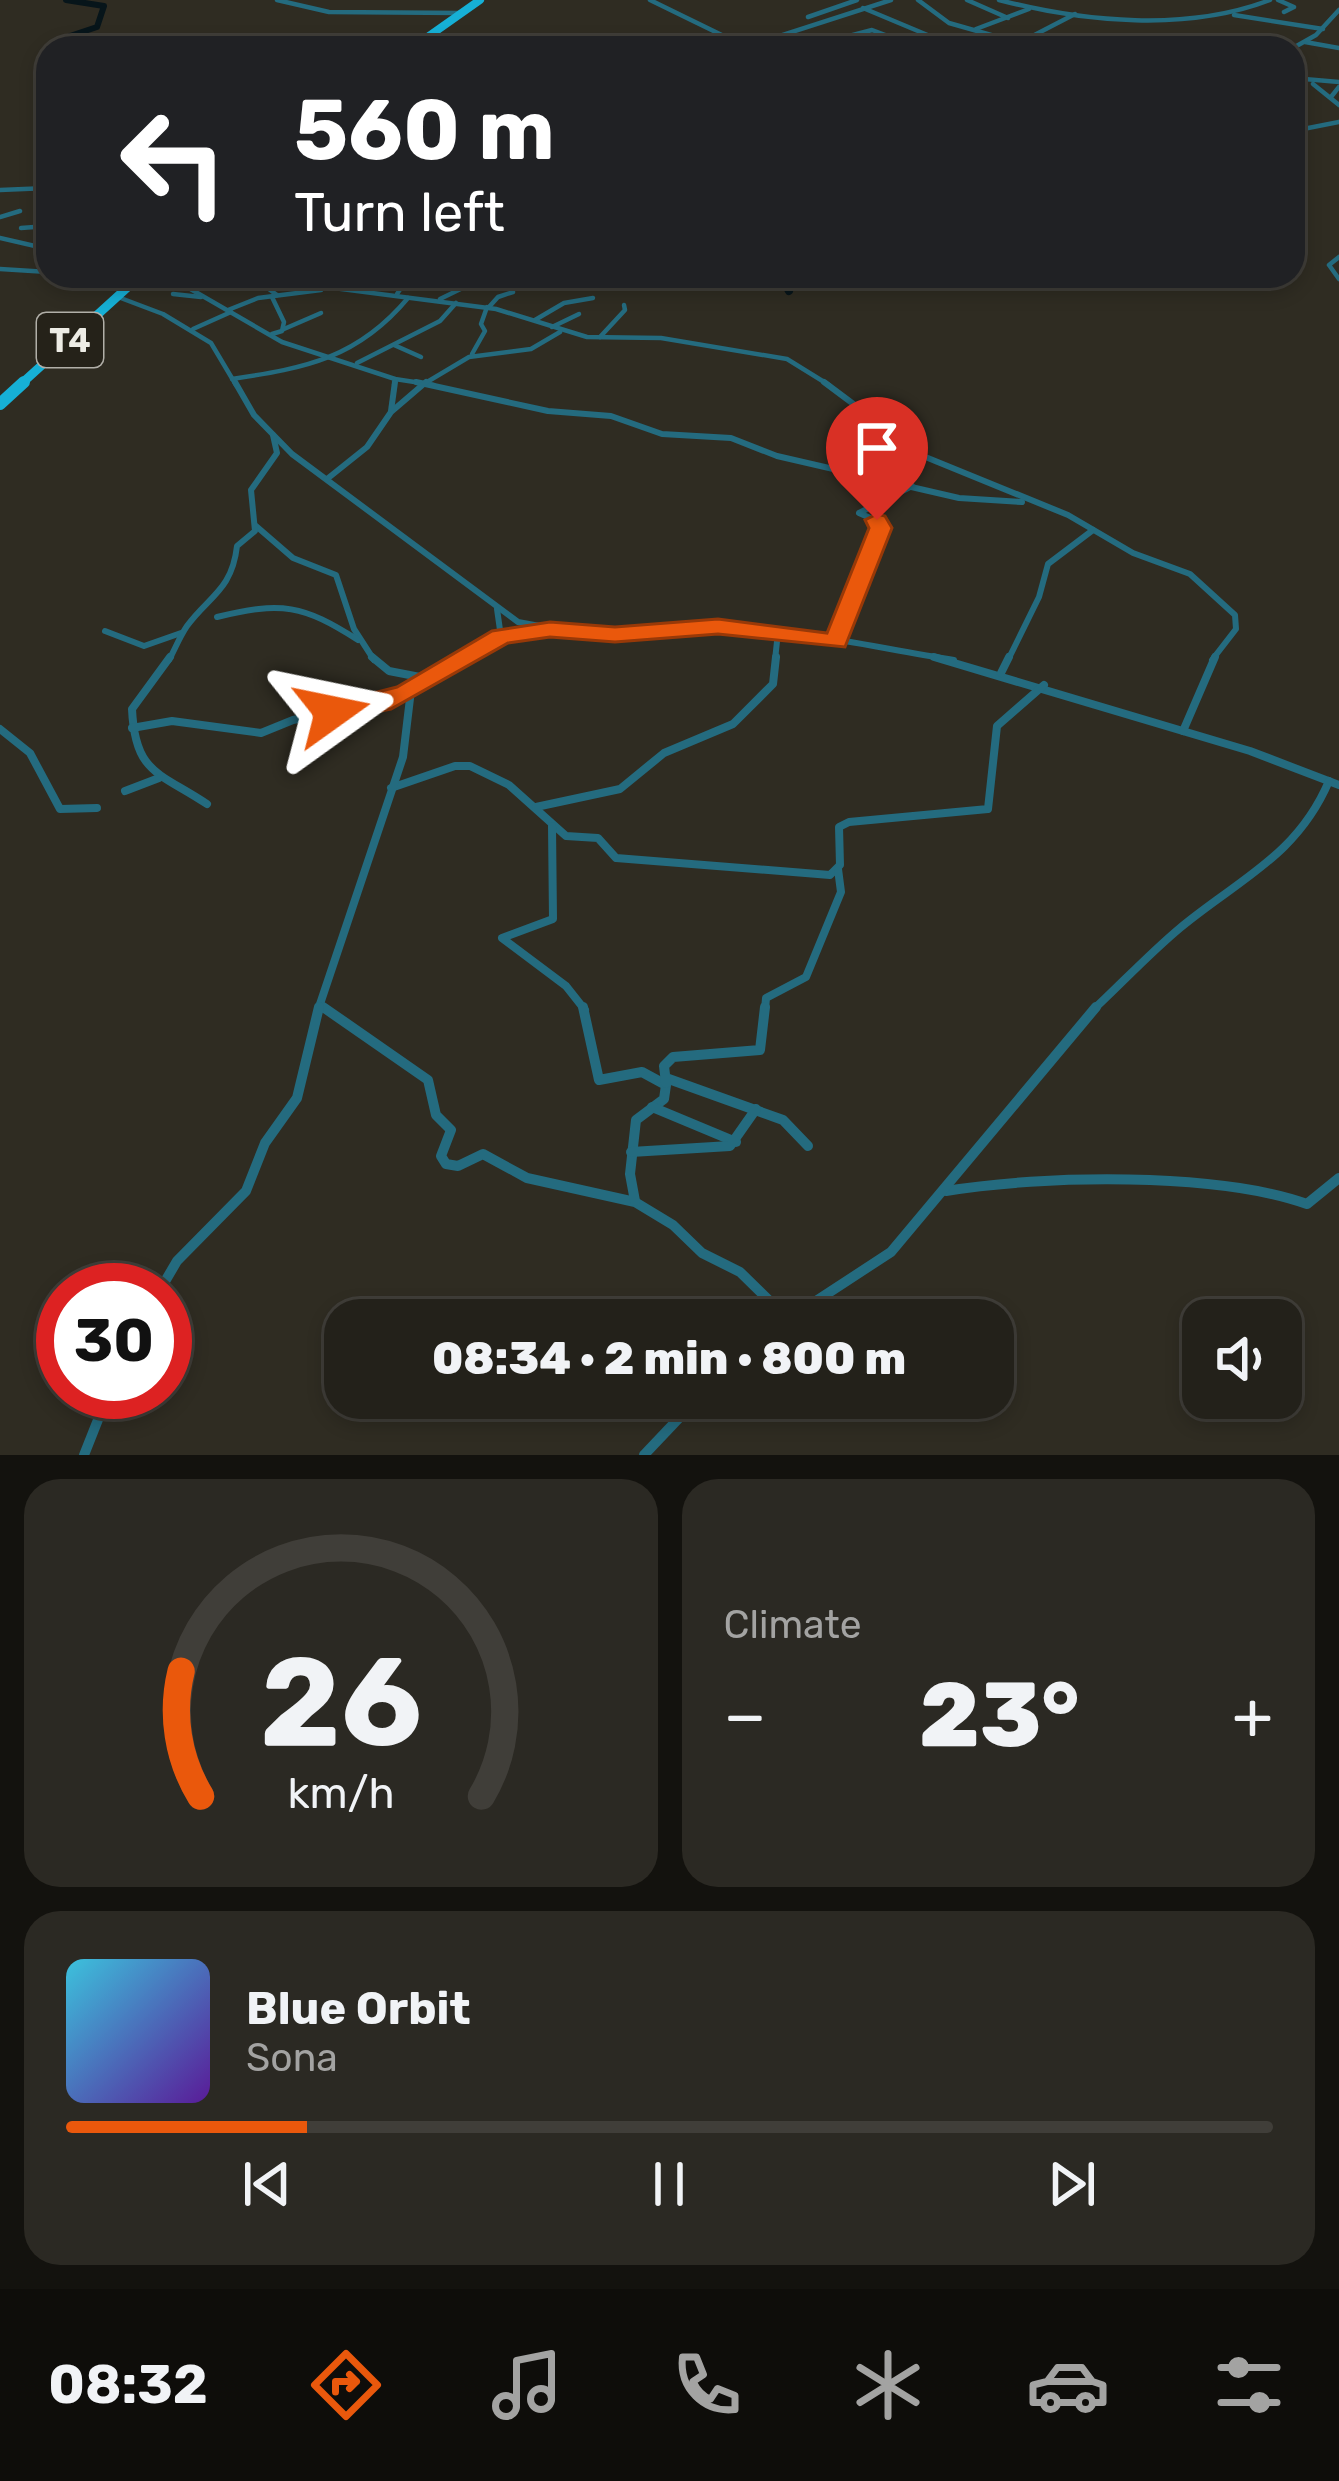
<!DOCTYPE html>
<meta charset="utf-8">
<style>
body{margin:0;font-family:Rubik,sans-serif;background:#2b2923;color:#f1f3f6;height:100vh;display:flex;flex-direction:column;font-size:45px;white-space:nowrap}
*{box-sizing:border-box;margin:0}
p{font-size:39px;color:#a3a3a2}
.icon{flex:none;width:66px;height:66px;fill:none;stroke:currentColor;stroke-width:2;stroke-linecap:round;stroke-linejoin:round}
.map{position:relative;height:1455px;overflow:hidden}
.sheet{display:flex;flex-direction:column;gap:24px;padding:24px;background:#13120e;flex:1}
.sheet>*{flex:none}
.banner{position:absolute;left:36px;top:36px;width:1269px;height:252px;border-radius:36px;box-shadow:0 6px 18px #0003,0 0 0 3px #403e39;background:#202124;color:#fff;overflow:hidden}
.buttons{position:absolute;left:1182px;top:1299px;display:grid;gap:24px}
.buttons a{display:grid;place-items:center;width:120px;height:120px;border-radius:24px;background:#23211a;box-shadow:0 6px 18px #0003,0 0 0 3px #403e39;font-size:60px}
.speed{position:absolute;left:36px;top:1263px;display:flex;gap:24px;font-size:60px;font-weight:700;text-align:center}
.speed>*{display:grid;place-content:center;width:156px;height:156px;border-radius:50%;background:#23211a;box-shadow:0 6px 18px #0003,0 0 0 3px #403e39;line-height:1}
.speed .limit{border:18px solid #d22;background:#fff;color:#111}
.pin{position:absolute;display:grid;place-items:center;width:102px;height:102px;color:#fff;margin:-123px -51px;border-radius:50% 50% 50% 0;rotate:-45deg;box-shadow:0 0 12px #0007}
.pin .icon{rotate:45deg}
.me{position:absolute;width:132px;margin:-66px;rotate:78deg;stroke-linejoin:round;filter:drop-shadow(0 0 9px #0008)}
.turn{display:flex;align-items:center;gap:42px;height:252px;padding:0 60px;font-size:54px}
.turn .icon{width:156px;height:156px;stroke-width:2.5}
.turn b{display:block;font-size:84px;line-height:102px}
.big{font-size:90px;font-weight:800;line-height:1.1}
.sheet .widget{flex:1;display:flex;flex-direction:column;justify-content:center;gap:18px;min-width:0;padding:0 42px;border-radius:36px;background:#2b2923}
.sheet .dial{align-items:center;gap:0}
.dial svg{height:312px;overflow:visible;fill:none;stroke:#403e39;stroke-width:7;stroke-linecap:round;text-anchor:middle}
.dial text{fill:#f1f3f6;stroke:none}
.song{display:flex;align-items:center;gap:36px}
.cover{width:144px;height:144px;border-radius:18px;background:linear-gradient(135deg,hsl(190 70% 55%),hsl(270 70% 35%))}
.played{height:12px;border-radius:6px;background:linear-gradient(90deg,#ea580c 20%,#403e39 20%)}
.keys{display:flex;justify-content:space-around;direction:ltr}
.heat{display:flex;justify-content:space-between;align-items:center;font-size:66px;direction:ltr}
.sheet .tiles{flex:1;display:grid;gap:24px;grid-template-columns:1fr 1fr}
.widget:last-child{grid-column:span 2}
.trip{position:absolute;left:324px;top:1299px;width:690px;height:120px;border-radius:36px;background:#23211a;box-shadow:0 6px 18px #0003,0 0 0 3px #403e39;font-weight:800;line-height:120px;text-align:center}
.tab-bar{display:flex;height:192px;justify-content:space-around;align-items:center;background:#0e0d0a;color:#a3a3a2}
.tab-bar .icon{width:84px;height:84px}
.tab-bar .selected{color:#ea580c}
.tab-bar b{font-size:54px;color:#f1f3f6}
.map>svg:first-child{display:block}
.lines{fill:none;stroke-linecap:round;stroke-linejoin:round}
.river-far1{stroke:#07151a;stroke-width:6}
.river{stroke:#07151a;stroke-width:8}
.minor-far3{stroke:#246b7f;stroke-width:4.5}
.minor-far2{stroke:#246b7f;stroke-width:6}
.minor-far1{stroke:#246b7f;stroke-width:8}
.minor{stroke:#246b7f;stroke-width:10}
.trunk-far2{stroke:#16b0d6;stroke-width:8}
.trunk-far1{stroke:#16b0d6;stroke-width:9}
.trunk{stroke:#16b0d6;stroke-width:12}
.route{fill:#ea580c;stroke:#983908;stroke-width:3}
.labels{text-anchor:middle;stroke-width:12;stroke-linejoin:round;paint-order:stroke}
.shield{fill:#252219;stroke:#b1afa8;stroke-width:3}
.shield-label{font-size:33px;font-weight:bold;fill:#edece5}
</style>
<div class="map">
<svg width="1339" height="1455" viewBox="0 0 1339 1455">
<rect width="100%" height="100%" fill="#2f2c22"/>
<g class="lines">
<g class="river-far1">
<polyline points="66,0 104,6 97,27 70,36 74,48"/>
<polyline points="48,66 38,72 48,74"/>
</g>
<polyline class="river" points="781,276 789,291"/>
<g class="minor-far3">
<polyline points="277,0 329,12 460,13"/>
<polyline points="650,0 732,40 755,44 891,0"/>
<polyline points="918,0 949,23 1037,48"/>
<polyline points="967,0 1008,18"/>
<path d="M 999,0 C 1084,22 1187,32 1270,0"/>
<polyline points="1278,0 1294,7 1284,12"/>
<polyline points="863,8 937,39 916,48"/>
<polyline points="1234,15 1323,29"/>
<polyline points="808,17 857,0"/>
<polyline points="976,29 1029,9"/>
<polyline points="1305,42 1339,48"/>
<polyline points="1019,43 1075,14"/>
<polyline points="803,48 872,30 917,47"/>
<polyline points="858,48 891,39"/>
<polyline points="1293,48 1316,35 1339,10"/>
<polyline points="1293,78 1339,82"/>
<polyline points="1313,84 1339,105"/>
<polyline points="1331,97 1339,87"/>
<polyline points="1293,131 1339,122"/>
<polyline points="0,190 48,188"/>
<polyline points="0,217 20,211"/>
<polyline points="21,228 48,226"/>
<polyline points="0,238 48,249"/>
<polyline points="1339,257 1329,265 1339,279"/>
<polyline points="0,269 48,272"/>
<polyline points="140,276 187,287 282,342 395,379 434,385"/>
<polyline points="241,276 496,309 587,337 661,338 787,359 829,385"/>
<polyline points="251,276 277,295"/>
<polyline points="479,280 496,276"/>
<polyline points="331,285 366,276"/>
<polyline points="191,289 223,276"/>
<polyline points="173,294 201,297"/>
<polyline points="397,294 409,276"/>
<polyline points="118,297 163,314 211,343 236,385"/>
<polyline points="272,297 284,322 282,331 272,334"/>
<polyline points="440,299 479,280 472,276"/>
<polyline points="489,307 498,297 513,292"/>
<polyline points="228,310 258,298 321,290"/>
<polyline points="535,320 564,303 593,298"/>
<polyline points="552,327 579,314"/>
<polyline points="193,329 231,312"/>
<polyline points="284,329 321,313"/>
<polyline points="600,337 625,310 624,305"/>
<polyline points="394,345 421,357"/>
<polyline points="472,354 485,331 481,324 487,307"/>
<polyline points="357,363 440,321 456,303"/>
<path d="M 232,379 C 306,368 358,358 408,298"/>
<polyline points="394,385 395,379"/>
<polyline points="422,385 469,357 531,349 560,332"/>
</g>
<g class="minor-far2">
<path d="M 235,382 L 254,415 L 292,454 L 518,622 C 594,638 657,626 732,628 C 805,630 882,649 954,660"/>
<polyline points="416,382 548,411 611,416 662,434 731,438 777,456 959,498 1022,502"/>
<polyline points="824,382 923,456 1068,515 1133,553 1190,574 1235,615 1236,629 1212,660"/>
<polyline points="391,411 395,382"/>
<polyline points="327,479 367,447 391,412 426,382"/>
<polyline points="256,526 293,558 336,575 354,629 374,660"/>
<polyline points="497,609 501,637"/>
<path d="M 217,617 C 282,601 303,605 358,640"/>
<polyline points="105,631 144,646 181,633"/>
<polyline points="836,642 880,528 877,521 859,513 912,486"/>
<path d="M 169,660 C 175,649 180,636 187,626 C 209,596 232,590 237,546 L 255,531 L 251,490 L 277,453 L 273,435"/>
<polyline points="460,660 491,641 543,630"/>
<polyline points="775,660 778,632"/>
<polyline points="1008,660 1039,597 1048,564 1093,530"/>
</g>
<g class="minor-far1">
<path d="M 170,657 L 132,709 C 135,774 159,772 207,804"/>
<polyline points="372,657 389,671 425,678"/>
<polyline points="934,657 1250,751 1339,785"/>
<polyline points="1001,673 1009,657"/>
<polyline points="132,728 172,721 261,733 293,720 381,703 411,690"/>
<polyline points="0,729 30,753 60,809 97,808"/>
<polyline points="1183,731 1215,657"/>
<polyline points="391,788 455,766 470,766 509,785 566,836 598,838 616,858 830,875 840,865 839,827 849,822 988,809 997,726 1044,685"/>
<polyline points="125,791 159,778"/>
<polyline points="536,807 620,789 664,753 733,724 773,684 776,657"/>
<polyline points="552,826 553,919 502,938 566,986 585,1010"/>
<polyline points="322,1006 328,1010"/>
<polyline points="318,1010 403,757 411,690 465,657"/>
<polyline points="765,1010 766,998 806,977 841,892 838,869"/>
<path d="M 1093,1010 C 1122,983 1150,953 1180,928 C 1239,879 1297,856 1329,781"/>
</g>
<g class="minor">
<polyline points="323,1007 428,1080 436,1115 451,1130 441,1156 446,1164 458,1166 483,1154 527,1178 635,1202 673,1225 702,1253 740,1272 788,1319"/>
<polyline points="583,1007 599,1080 642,1072 666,1085 664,1099 636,1120 630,1174 635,1201"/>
<polyline points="666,1078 783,1120 808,1146"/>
<polyline points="666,1083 664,1066 673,1057 760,1050 765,1007"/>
<polyline points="652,1107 736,1142"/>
<polyline points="631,1152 730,1146 756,1109"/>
<path d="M 946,1191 C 1042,1175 1217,1172 1307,1204 L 1339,1178"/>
<polyline points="160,1290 177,1261 246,1191 265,1143 297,1098 319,1007"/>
<polyline points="787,1320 891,1252 1096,1007"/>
<polyline points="84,1455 109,1392"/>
<polyline points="644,1455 698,1398"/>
</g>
<polyline class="trunk-far2" points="412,48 480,0"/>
<polyline class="trunk-far1" points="20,385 140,276"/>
<polyline class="trunk" points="0,404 24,382"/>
</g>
<polygon class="route" points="877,514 885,516 892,528 845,647 718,634 615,642 550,637 508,643 391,709 332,720 318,712 322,706 397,687 492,631 550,622 615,627 718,619 827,633 869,528 865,520"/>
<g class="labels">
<rect class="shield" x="37" y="313" width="66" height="54" rx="9"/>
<g class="shield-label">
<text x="70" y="352">T4</text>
</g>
</g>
</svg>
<div class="buttons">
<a><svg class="icon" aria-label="sound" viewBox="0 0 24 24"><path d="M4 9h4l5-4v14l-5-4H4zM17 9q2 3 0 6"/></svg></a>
</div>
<div class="speed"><div class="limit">30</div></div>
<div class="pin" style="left:877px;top:520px;background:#d93025"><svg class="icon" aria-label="arrive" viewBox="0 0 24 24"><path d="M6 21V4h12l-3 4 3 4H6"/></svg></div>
<svg class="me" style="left:332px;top:712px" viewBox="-20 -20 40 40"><path d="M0-17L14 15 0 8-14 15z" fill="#ea580c" stroke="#fff" stroke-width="4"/></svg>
<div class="trip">08:34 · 2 min · 800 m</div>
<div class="banner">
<div class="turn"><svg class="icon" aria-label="left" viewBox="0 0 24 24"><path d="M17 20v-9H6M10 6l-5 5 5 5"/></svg><div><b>560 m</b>Turn left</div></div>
</div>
</div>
<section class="sheet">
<div class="tiles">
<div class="widget dial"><svg viewBox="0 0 100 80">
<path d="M14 69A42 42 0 1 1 86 69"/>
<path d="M14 69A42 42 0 0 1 9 37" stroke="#ea580c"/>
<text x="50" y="56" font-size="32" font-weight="700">26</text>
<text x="50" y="72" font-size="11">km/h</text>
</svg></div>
<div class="widget"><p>Climate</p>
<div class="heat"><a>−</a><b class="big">23°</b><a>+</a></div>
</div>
<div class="widget">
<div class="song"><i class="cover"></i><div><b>Blue Orbit</b><p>Sona</p></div></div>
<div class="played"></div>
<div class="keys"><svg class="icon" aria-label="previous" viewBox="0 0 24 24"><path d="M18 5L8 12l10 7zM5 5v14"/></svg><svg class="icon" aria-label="pause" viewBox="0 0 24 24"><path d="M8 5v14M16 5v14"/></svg><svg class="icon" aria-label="next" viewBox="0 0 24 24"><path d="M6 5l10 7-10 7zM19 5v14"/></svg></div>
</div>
</div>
</section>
<nav class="tab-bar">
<b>08:32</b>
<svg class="icon selected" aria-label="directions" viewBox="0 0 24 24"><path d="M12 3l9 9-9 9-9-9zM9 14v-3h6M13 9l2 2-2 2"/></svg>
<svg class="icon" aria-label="music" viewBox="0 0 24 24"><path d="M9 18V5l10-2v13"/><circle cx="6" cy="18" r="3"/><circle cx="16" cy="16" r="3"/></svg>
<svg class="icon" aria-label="phone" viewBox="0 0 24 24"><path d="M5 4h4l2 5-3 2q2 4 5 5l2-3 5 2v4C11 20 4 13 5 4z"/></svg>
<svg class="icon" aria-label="climate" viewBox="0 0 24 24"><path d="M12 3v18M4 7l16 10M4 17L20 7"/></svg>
<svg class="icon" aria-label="car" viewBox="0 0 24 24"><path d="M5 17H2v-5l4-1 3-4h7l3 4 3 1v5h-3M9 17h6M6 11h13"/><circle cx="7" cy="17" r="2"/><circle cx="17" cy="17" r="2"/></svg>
<svg class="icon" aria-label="filters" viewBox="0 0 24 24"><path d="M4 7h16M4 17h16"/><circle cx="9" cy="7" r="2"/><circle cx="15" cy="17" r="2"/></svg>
</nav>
